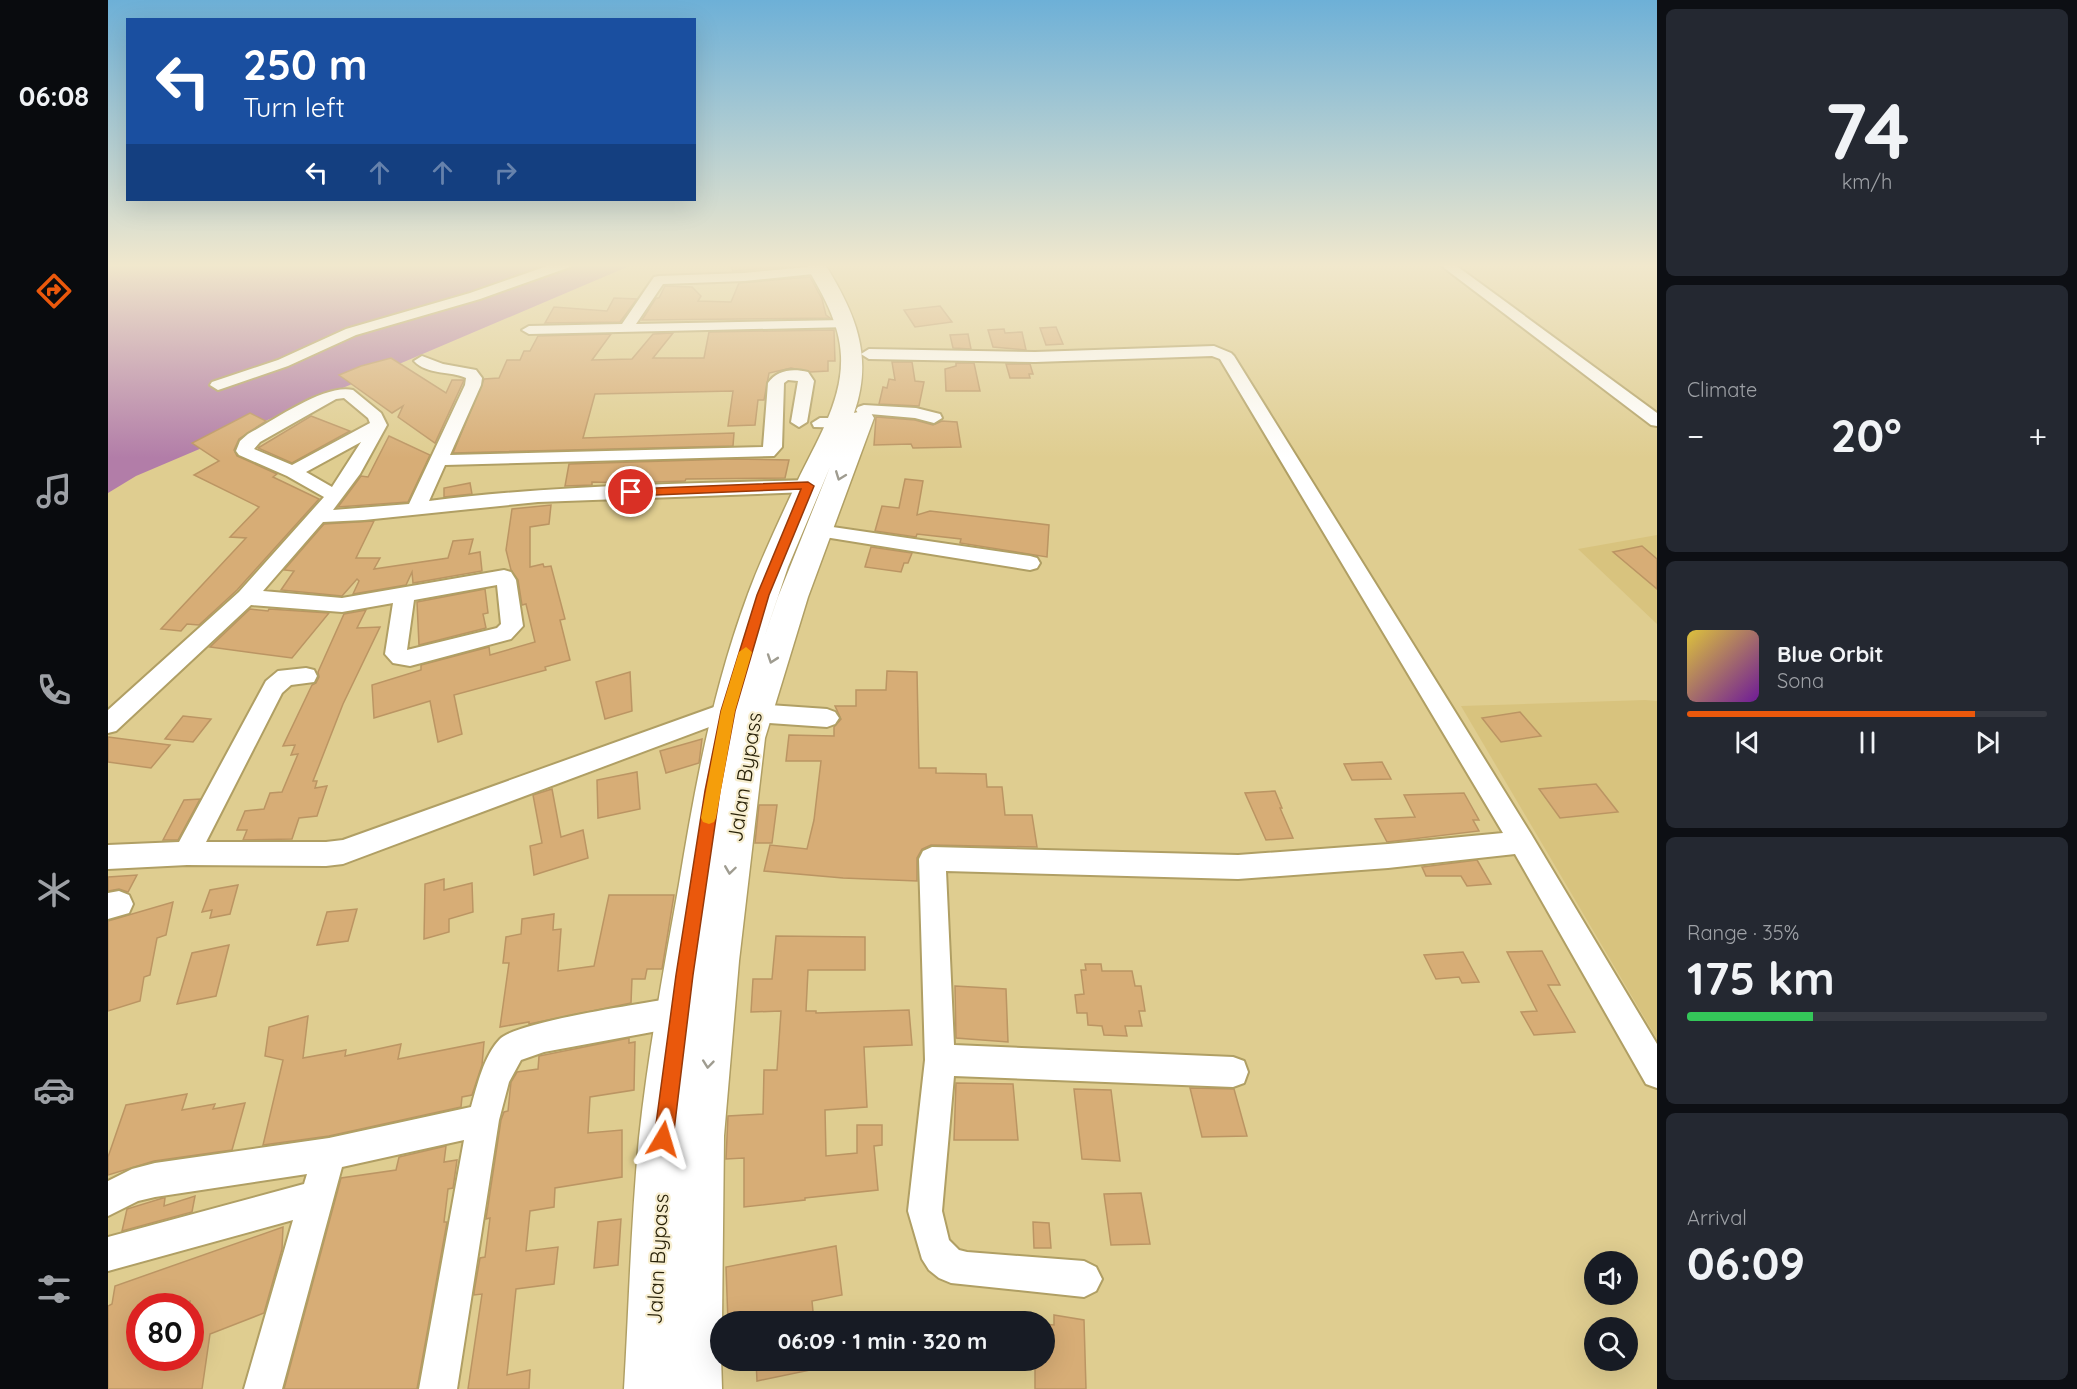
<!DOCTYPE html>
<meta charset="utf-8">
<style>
body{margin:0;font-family:Quicksand,sans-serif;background:#242831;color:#f1f3f6;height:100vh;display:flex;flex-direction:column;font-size:22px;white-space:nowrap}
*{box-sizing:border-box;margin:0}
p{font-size:20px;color:#9ea1a6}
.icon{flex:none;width:33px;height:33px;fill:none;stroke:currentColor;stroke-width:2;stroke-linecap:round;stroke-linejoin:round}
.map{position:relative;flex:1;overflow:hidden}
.details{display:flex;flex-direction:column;gap:9px;padding:9px;background:#0d0f14;width:420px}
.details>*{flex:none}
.top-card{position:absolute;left:18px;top:18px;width:570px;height:183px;border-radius:0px;box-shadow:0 6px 24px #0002;background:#1a4fa0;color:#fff;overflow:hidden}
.controls{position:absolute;left:1476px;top:1251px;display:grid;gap:12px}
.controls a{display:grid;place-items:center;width:54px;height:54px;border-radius:50%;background:#171b24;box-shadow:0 6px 24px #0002;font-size:30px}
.speed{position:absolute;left:18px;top:1293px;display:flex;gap:12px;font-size:30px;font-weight:700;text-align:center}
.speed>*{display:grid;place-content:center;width:78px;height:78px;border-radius:50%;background:#171b24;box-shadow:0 6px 24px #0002;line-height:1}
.speed .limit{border:9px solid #d22;background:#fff;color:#111}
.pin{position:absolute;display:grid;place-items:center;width:51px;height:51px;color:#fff;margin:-26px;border:3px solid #fff;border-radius:50%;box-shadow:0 2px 6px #0007}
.me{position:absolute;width:66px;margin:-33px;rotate:7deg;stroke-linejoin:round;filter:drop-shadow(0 0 4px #0008)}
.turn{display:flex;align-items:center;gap:21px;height:126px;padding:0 18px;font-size:27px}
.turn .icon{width:78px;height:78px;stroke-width:2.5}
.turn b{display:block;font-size:42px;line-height:51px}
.lanes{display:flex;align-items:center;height:57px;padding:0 18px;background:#0003;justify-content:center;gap:30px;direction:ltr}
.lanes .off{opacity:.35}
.big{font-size:45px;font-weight:700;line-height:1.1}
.details .tile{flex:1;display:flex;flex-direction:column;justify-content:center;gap:9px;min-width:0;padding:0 21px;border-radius:9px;background:#242831}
.details .dial{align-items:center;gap:0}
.dial b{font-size:78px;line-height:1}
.song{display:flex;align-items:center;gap:18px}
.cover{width:72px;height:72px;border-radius:9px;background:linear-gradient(135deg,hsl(50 70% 55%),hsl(280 70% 35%))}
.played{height:6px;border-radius:3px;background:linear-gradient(90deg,#ea580c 80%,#363941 80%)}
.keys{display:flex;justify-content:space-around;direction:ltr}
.heat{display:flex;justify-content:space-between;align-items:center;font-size:33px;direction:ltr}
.charge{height:9px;border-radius:4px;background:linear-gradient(90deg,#34c759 35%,#363941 0)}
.trip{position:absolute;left:602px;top:1311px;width:345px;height:60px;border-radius:30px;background:#171b24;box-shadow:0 6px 24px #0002;font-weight:700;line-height:60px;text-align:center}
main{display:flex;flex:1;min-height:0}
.menu{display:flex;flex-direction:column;width:108px;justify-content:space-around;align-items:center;background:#090b0e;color:#9ea1a6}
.menu .icon{width:42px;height:42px}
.menu .on{color:#ea580c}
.menu b{font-size:27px;color:#f1f3f6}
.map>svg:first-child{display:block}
.built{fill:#d8c37e}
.forest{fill:#b27da8}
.building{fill:#d7ad76;stroke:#bb9563;stroke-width:1.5;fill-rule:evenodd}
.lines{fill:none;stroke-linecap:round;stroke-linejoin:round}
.minor-casing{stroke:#b09f64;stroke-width:4}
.highway-casing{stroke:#b09f64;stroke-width:3}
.minor{fill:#fff;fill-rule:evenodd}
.highway{fill:#fff;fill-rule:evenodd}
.oneway{stroke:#9f9c90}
.route{fill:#ea580c;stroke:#983908;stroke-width:1.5}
.slow{fill:#f59e0b}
.labels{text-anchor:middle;stroke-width:4.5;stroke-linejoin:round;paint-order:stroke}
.street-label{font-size:21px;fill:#292209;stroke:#f7eed0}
</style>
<main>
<nav class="menu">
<b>06:08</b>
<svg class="icon on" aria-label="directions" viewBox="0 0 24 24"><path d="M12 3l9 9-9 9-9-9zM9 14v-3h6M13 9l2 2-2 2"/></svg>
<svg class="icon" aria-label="music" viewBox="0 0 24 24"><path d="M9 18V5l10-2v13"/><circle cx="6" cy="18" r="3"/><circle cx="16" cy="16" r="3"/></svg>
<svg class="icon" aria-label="phone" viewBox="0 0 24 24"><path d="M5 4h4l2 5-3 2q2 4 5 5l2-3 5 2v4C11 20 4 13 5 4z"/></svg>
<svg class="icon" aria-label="climate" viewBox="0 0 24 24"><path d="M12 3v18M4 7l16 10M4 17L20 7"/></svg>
<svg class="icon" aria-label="car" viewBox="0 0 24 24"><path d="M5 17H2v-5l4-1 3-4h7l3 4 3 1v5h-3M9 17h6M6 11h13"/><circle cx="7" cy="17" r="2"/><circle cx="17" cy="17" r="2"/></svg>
<svg class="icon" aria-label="filters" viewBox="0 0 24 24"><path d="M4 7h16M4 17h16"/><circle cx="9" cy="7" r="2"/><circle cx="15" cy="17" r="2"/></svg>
</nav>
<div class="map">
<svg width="1549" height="1389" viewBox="0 0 1549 1389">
<rect width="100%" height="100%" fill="#dfcd90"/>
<g class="built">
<polygon points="1549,535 1549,624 1470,549"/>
<polygon points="1537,700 1549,701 1549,1039 1353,706"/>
</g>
<polygon class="forest" points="0,264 526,264 28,476 0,493"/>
<g class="building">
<polygon points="622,264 692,264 693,265 625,271"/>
<polygon points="702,277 714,299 718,315 722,318 534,320 548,298 551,298 557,286 584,287 593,296 590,301 623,302 631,283"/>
<polygon points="506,298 529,299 512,322 437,323 446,307 499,311"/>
<polygon points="832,306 844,322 807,327 796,310"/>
<polygon points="948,327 955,344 938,345 932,328"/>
<polygon points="896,329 897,333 914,332 918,350 885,347 880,330"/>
<polygon points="726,330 727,361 720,361 720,371 702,372 683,368 661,373 656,400 650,400 647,425 620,426 625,391 487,394 475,438 626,433 625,446 345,453 376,379 391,378 399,360 412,360 416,351 422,351 430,336 503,334 484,360 524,359 545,334 565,333 545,358 596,358 601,332"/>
<polygon points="860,334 863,349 845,348 842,335"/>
<polygon points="283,358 338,393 344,380 356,380 327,443 290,417 295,406 284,413 231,375 253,366"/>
<polygon points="784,362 804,362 807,381 816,382 811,406 771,404 775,387 779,388 781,379 787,380"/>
<polygon points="848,363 866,363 872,391 838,391 837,369 848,366"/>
<polygon points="898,364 922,364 925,374 921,374 922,378 902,378"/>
<polygon points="142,413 158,421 131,439 126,450 129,456 169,474 165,477 211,499 129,590 91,625 79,624 73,631 53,629 138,538 122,537 151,507 86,475 111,461 84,443"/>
<polygon points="203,416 242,431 184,463 150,448"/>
<polygon points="768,417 807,420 825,425 834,421 849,422 853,447 805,448 803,444 766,445"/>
<polygon points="281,436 322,455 300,502 230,507 253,476 260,477"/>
<polygon points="623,459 681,460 677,478 578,479 577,481 520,483 484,482 484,485 457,486 461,464"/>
<polygon points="797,479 815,481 809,515 822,511 941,525 939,557 852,543 853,539 809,534 808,537 767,531 774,506 791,508"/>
<polygon points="362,483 364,494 336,497 336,488"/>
<polygon points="443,505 441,524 422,527 422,567 435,564 436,567 443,566 457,619 452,620 462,660 437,667 438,670 346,695 354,734 330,742 322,701 266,718 264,685 313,670 313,665 381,647 382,655 427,642 418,604 414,605 410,580 403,570 398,550 404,509"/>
<polygon points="266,521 248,558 272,558 266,569 340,558 345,541 365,539 361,554 372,552 374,571 305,583 304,572 298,585 245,594 251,581 249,579 234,596 173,590 186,571 176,570 216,524"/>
<polygon points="1534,546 1549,559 1549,589 1505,552"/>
<polygon points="763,547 804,553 800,563 796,563 793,572 757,567"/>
<polygon points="377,589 380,613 375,614 378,628 311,645 309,602"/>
<polygon points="142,609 160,611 161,609 221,613 184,658 102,647"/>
<polygon points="258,610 249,628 272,627 235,704 205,781 209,781 207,788 219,786 209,816 191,818 184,839 135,840 139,830 129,830 137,811 156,809 162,793 174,792 190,754 183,755 187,745 175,746 204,685 208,683 211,677 210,672 236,614"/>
<polygon points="779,671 809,672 811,768 828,768 828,773 878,774 879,787 894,787 897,815 924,815 929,847 823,845 814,849 809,858 809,881 735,878 656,871 662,845 699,849 706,820 713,761 678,761 681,735 726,736 726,727 733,719 727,706 748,706 748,690 778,690"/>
<polygon points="522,672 524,711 497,719 488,682"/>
<polygon points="1412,712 1433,736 1393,742 1374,718"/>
<polygon points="75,716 103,719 85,742 57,739"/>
<polygon points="0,737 62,745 43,768 0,762"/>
<polygon points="594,739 591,763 558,773 552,751"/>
<polygon points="1274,762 1283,779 1244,780 1236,764"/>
<polygon points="529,772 532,809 490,818 489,780"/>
<polygon points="1488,784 1510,812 1452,818 1431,789"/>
<polygon points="444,789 453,837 475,830 480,858 426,875 422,846 434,843 425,795"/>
<polygon points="1167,791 1174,808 1172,808 1185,838 1158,840 1137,793"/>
<polygon points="1356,793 1371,820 1365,820 1371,831 1279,842 1267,819 1307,817 1296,795"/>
<polygon points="92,799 70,840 55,840 76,800"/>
<polygon points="651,805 669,805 664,843 647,843"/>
<polygon points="1369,860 1383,884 1359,886 1353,876 1318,876 1314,867"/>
<polygon points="29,875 20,892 11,889 0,891 0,877"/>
<polygon points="336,879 336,890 364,883 365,912 341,919 341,932 316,939 317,884"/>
<polygon points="130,885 122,914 102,918 104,910 94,912 102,890"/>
<polygon points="501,895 566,895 554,969 539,969 537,979 524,979 523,1003 421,1024 421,1022 392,1027 401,963 395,963 398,937 413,934 414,919 446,914 445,930 453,929 450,971 486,966"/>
<polygon points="65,902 58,935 49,938 42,975 36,977 32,1001 0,1011 0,921"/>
<polygon points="249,909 240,941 209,945 219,912"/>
<polygon points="668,936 757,937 757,970 700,970 698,1011 708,1011 708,1013 801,1010 804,1045 756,1047 759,1107 717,1110 718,1156 749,1153 749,1125 774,1125 774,1145 766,1146 770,1190 697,1198 697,1200 636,1207 636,1158 618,1159 620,1116 655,1114 656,1070 669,1070 673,1011 643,1012 645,979 664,979"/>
<polygon points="121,945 108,996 69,1004 84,953"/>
<polygon points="1434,951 1452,985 1440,985 1467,1032 1426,1035 1413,1012 1429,1011 1399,952"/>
<polygon points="1355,952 1371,982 1354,983 1351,977 1328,979 1316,955"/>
<polygon points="977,964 993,964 994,971 1024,971 1027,986 1033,986 1037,1011 1031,1011 1034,1026 1017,1026 1019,1036 996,1035 994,1026 980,1025 979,1013 969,1013 967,995 976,994 973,970 978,970"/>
<polygon points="847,986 898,989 900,1042 848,1038"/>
<polygon points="200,1016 195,1058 238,1050 237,1056 293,1044 290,1059 376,1042 374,1065 364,1095 354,1097 353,1107 221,1136 155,1145 175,1060 157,1056 161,1027"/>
<polygon points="521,1038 521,1043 527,1042 526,1090 482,1097 480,1133 514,1130 514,1177 447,1188 446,1207 422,1211 418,1251 450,1247 446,1284 408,1289 399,1375 422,1370 421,1389 360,1389 374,1294 366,1295 366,1292 372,1258 377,1257 382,1218 378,1219 393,1120 396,1112 400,1111 403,1082 409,1072 430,1069 431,1056"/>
<polygon points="848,1083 905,1084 910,1140 846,1140"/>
<polygon points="1082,1088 1126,1089 1139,1136 1094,1137"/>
<polygon points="966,1089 1003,1090 1012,1161 974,1159"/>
<polygon points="79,1094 74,1110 107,1104 105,1109 137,1103 124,1150 46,1161 0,1175 0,1157 18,1105"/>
<polygon points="338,1146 336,1162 349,1160 345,1188 340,1189 336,1222 339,1222 309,1389 176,1389 233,1178 288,1170 291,1157"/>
<polygon points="1033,1193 1042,1244 1003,1245 996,1194"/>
<polygon points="87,1196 84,1212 14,1231 19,1209 55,1198 57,1198 56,1206"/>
<polygon points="513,1219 510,1265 486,1268 490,1222"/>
<polygon points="925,1222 941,1223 943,1248 926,1248"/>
<path d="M 175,1227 L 174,1249 L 156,1313 L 102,1334 L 94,1389 L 0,1389 L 0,1306 L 4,1304 L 7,1286 ZM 82,1301 L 82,1358 L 32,1358 L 32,1306 L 67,1306 Z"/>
<polygon points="728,1246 734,1295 704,1301 706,1322 620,1322 618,1267"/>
<polygon points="946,1315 976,1320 978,1389 927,1389 927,1360 936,1360 936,1324 946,1325"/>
<polygon points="648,1360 711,1360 712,1368 649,1381"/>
</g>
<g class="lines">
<defs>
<g id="minor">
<polygon points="445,264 464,264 462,267 372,299 248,335 180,366 116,388 110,390 102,385 104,382 170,360 238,329 362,293"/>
<polygon points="1331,264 1346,264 1549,413 1549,426 1543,425"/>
<polygon points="710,266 717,270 715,273 636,281 555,284 528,324 736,320 743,324 741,327 421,334 414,330 421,326 514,324 546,277 551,276 636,273"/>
<polygon points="1106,346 1123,353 1126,356 1423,834 1549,1044 1549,1088 1538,1084 1407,854 1280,868 1130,879 838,871 846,1045 1125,1057 1136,1061 1140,1072 1136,1083 1125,1087 846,1076 834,1211 841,1240 851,1250 859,1252 976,1261 988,1267 994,1279 988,1291 976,1297 843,1283 831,1278 821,1270 814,1259 800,1211 817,1060 811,859 815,851 824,847 1130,855 1280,844 1395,833 1112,359 1104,356 927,362 761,359 753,354 761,349 927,352"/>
<path d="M 314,356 L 335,364 L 368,370 L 374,378 L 373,385 L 342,455 L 655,447 L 660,383 C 669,370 684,368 700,372 L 706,381 L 699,422 L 691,427 L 683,422 L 690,381 L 680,380 L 676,383 L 674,447 L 666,456 L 337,465 L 321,501 C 446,485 574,484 700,480 L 706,482 L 709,486 L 706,490 L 700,492 L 430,502 L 256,520 L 215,522 L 155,591 L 234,598 L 396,570 L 403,572 L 408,580 L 415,626 L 403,639 L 302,666 L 285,663 L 277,654 L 285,603 L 234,612 L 143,605 L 8,731 L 0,733 L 0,710 L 131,592 L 216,497 L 179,476 L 131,455 L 128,451 L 132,441 L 140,434 C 165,421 217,383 245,390 L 273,413 L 279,425 L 252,474 L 225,510 L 301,504 L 357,385 L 358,378 C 343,371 319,375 306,361 ZM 236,398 L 260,418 L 262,423 L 184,465 L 146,449 L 152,442 L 228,399 ZM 253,442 L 224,487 L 198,472 ZM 389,585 L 393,624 L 389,628 L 299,650 L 306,600 Z"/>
<polygon points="756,405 808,408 832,414 834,418 826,423 807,418 750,413 748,410 750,407"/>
<polygon points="712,418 748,418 756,423 748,428 706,427 704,423"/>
<polygon points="711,525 922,556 929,558 932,563 929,568 922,570 704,535 702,531 704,527"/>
<polygon points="198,668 206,670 209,676 206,682 183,685 174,693 98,842 218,842 235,840 620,702 628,705 631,711 628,717 235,864 218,866 79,865 0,869 0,845 71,842 158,681 170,671"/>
<polygon points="646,704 719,709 727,712 731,718 727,724 719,727 646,722 638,719 635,713 638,707"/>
<polygon points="11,891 21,895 25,904 21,913 0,919 0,893"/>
<path d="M 571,997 L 581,1002 L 586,1012 L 581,1022 L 571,1027 L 436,1052 L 413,1060 L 401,1082 L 391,1120 L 349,1389 L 311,1389 L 356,1140 L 234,1167 L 174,1389 L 136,1389 L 185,1220 L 0,1271 L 0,1237 L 196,1184 L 199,1174 L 47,1197 L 30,1201 L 0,1216 L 0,1181 L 24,1169 L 47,1163 L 221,1138 L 363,1107 C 369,1086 376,1055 392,1039 C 410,1021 540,1003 571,997 Z"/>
</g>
<path id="highway" d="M 697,264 L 717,264 C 747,313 766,356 746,413 L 754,411 L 763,413 L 766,418 L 700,597 L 657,738 L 631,961 L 616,1136 L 614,1322 L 612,1322 L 614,1389 L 516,1389 C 521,1305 523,1221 531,1138 C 540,1053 556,968 571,884 C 587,786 605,688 640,594 C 654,556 672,519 689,482 C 708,442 735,401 733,356 C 732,323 713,291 697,264 ZM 722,467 L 670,597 L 655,641 L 680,567 Z"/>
</defs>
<use href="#minor" class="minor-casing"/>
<use href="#highway" class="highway-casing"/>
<use href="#minor" class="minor"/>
<use href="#highway" class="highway"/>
</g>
<defs><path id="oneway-chevron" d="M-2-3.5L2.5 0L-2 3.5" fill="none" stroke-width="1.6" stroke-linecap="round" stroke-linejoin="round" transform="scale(1.5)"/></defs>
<g class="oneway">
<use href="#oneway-chevron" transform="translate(732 476) rotate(111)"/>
<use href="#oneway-chevron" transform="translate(664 659) rotate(109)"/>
<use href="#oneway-chevron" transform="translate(622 870) rotate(98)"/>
<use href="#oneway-chevron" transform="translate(600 1064) rotate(96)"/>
</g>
<linearGradient id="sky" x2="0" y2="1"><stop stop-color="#6db0d7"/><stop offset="0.58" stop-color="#f1e8cd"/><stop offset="1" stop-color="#f1e8cd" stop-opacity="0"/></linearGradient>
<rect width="1549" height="458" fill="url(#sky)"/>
<polygon class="route" points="700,482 706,486 661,595 627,711 612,791 585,975 565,1139 562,1146 555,1148 548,1146 546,1139 568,975 597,791 613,711 649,595 693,489 523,496 517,492 523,489"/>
<polygon class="slow" points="638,647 644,652 627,711 608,818 606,822 601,824 595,822 593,818 613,711 631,652"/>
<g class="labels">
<g class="street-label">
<text transform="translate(637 777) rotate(-81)" y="7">Jalan Bypass</text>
<text transform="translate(550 1259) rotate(-87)" y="7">Jalan Bypass</text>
</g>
</g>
</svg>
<div class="controls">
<a><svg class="icon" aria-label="sound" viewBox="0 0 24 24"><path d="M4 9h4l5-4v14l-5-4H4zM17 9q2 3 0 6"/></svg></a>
<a><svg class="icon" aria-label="search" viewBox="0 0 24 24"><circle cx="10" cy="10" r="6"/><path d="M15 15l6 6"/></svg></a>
</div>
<div class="speed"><div class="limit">80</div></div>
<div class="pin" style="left:523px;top:492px;background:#d93025"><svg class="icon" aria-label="arrive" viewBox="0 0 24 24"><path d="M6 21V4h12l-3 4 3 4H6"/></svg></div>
<svg class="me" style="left:555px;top:1139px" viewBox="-20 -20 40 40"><path d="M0-17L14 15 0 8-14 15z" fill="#ea580c" stroke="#fff" stroke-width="4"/></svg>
<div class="trip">06:09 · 1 min · 320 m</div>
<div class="top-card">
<div class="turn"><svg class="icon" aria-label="left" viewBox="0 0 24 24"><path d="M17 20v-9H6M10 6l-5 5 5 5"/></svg><div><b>250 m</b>Turn left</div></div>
<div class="lanes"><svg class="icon" aria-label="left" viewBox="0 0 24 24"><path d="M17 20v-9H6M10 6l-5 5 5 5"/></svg><svg class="icon off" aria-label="ahead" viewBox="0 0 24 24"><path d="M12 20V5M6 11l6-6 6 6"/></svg><svg class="icon off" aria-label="ahead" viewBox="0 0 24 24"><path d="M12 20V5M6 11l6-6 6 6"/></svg><svg class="icon off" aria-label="right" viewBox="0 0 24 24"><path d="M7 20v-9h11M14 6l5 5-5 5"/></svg></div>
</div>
</div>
<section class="details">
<div class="tile dial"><b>74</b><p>km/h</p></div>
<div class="tile"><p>Climate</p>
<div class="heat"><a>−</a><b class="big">20°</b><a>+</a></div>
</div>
<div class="tile">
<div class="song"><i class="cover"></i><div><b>Blue Orbit</b><p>Sona</p></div></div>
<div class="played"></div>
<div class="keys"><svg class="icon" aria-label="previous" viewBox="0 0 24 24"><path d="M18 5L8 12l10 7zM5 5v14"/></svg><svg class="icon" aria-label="pause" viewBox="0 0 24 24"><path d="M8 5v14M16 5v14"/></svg><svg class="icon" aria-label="next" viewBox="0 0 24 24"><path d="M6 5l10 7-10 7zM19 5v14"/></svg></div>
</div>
<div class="tile"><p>Range · 35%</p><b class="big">175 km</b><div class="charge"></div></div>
<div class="tile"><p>Arrival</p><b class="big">06:09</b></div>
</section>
</main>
